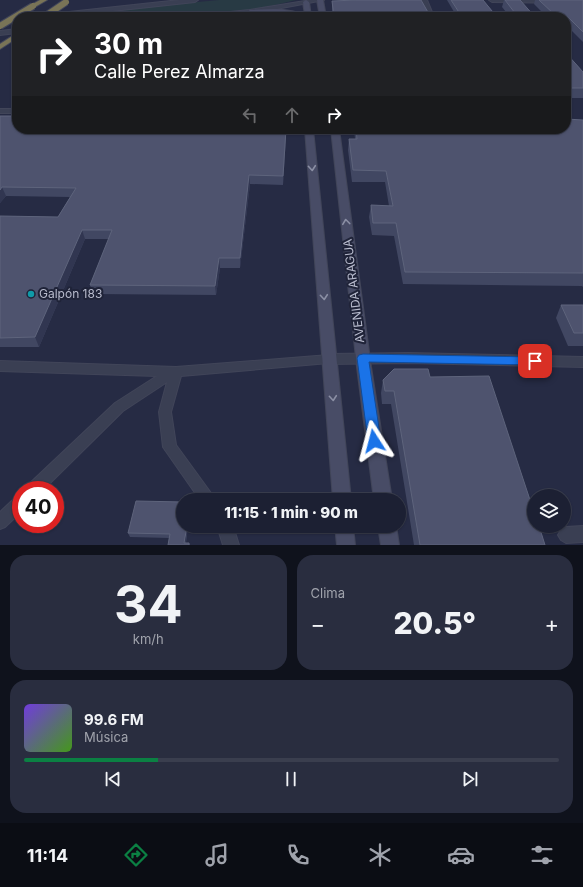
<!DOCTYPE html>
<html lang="es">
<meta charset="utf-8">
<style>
body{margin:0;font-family:Inter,sans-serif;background:#292d3f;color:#f1f3f6;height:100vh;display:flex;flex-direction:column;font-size:15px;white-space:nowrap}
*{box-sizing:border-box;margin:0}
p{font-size:13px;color:#a0a3ac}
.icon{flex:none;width:22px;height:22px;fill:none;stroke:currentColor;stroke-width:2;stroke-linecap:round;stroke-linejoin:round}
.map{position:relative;height:545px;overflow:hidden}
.drawer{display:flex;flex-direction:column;gap:10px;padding:10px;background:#0f121c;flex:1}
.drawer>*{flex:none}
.top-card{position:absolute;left:12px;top:12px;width:559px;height:122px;border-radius:16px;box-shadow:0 1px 3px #0004,0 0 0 1px #3a3e4e;background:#202124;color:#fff;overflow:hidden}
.buttons{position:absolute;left:527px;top:489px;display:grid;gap:8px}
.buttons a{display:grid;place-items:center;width:44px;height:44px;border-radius:50%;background:#1c2033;box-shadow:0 1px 3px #0004,0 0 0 1px #3a3e4e;font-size:20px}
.speed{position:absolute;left:12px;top:481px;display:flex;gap:8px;font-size:20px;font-weight:700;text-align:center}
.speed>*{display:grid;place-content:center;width:52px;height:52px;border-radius:50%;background:#1c2033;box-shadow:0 1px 3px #0004,0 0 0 1px #3a3e4e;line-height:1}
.speed .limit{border:6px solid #d22;background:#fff;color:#111}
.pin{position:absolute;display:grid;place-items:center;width:34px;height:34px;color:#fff;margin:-17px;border-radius:8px;box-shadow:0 2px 6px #0006}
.me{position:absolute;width:44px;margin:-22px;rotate:351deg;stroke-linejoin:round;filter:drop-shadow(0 0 3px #0008)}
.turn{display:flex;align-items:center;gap:14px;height:84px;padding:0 16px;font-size:18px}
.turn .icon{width:52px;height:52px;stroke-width:2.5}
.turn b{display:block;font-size:28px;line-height:34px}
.lanes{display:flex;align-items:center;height:38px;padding:0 16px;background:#0003;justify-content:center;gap:20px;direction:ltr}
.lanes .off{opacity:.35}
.big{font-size:30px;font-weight:800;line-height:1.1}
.drawer .tile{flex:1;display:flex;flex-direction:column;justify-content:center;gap:6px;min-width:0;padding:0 14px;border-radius:16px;background:#292d3f}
.drawer .dial{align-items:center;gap:0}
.dial b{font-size:52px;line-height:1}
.song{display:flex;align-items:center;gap:12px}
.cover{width:48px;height:48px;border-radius:6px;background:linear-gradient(135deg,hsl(260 70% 55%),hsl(100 70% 35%))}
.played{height:4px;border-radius:2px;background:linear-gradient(90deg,#0b8043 25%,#3a3e4e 25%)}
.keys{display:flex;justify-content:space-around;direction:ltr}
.heat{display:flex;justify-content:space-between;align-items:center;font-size:22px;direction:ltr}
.drawer .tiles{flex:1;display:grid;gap:10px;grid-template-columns:1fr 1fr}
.tile:last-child{grid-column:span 2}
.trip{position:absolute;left:176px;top:493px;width:230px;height:40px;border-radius:20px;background:#1c2033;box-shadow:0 1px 3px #0004,0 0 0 1px #3a3e4e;font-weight:800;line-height:40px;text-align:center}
.dock{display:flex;height:64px;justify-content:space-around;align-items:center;background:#0b0d14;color:#a0a3ac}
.dock .icon{width:28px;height:28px}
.dock .on{color:#0b8043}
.dock b{font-size:18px;color:#f1f3f6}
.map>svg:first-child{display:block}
.green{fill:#283a44}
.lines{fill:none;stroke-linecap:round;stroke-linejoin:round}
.lane-casing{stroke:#414559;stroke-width:2}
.street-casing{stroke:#414559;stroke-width:2}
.secondary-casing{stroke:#414559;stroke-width:2}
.highway-casing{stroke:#42465a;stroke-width:2}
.lane{fill:#3a3f53;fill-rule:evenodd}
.street{fill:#3a3f53;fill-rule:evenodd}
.secondary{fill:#484c66;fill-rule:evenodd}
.highway{fill:#797457;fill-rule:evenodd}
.highway-bridge-casing{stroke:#42465a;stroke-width:8;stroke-linecap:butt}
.highway-bridge{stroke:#797457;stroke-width:6}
.wall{fill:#414762}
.shaded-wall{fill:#313651}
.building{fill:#4e536e;stroke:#5e647c}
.oneway{stroke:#8b8fa4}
.route{fill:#1a73e8;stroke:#114b97}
.culture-dot{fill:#0f9aa8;stroke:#1f2338;stroke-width:1.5}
.labels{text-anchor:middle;stroke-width:4;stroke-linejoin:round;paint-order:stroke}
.street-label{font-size:12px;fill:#b8bbcd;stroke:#1f2338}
.poi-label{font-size:12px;fill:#b8bbcd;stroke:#1f2338;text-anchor:start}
</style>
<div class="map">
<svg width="583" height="545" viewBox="0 0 583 545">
<rect width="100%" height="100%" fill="#262b44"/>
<polygon class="green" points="219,0 296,0 258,9 175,17 87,17 87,15 155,6"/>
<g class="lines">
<defs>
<g id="lane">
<polygon points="329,355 333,356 335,359 333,362 329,363 181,376 171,412 176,445 216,500 200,500 163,447 159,412 167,382 123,411 43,490 26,490 28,485 115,403 157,376 0,371 0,361 176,367"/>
<polygon points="21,495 21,512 5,527 0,529 0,512 16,497"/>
<polygon points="217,526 233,526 239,545 223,545"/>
<polygon points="583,526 583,542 566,543 561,540 558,535 561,530 566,527"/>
</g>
<g id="street">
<polygon points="180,0 198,0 195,2 57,17 38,17 41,15"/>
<polygon points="311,0 324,0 250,14 218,17 197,17 200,15 250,10"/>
<polygon points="421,0 427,0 434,17 428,17"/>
<polygon points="489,0 583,0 583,3 492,2"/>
<polygon points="17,29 17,33 0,35 0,31"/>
<rect x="0" y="109" width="17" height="4"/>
<polygon points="408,353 583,357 583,367 408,363 329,364 324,363 322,359 324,355 329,354"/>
</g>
<g id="secondary">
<path d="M 306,0 L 309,2 L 311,17 L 299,17 L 278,13 L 250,14 L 247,12 L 250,10 C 269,9 287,8 305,15 L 303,2 Z"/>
<polygon points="317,0 323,0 326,17 320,17"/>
<polygon points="305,129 313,129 351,500 333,500"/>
<polygon points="331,129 339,129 371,367 392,500 374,500 357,367"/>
<polygon points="335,526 353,526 355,545 337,545"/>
<polygon points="378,526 396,526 399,545 381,545"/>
</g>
<g id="highway">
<polygon points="40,0 47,0 35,7 31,7 31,5"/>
<polygon points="17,33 17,38 0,49 0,44"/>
</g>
</defs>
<use href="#lane" class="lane-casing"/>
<use href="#street" class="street-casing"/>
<use href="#secondary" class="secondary-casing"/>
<use href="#highway" class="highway-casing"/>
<use href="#lane" class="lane"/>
<use href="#street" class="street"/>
<use href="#secondary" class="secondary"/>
<use href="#highway" class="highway"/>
<defs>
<g id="highway-bridge">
<polyline points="44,17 66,2"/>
<polyline points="0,26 33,6"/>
</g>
</defs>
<use href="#highway-bridge" class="highway-bridge-casing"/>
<use href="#highway-bridge" class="highway-bridge"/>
</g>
<g class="wall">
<polygon points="447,0 483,0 497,17 457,17"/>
<polygon points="504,0 520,0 535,17 510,17 502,7"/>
<polygon points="535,0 583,0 583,42 566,25 566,17 547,17 534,4"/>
<polygon points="332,1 429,14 428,17 332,17"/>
<polygon points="566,53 583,72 583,98 566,98"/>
<polygon points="0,116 286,137 283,185 250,184 240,268 220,268 216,295 93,294 90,285 109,239 85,239 39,347 0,347 0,216 58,217 70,197 6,196 0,203"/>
<polygon points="583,120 583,287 582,286 403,284 394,236 372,235 369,217 371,205 389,206 385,182 352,182 348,150 349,139 355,139 354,129 566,129"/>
<polygon points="561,305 583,305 583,346 568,346 556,318"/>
<polygon points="430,377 545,545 414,545 391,404 382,404 381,393 383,380"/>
<polygon points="183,526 188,526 186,543 189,543 190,545 168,545 169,538 130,537 128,533"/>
</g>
<g class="shaded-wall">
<polygon points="286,129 286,137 283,185 283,176"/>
<polygon points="249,175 250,184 240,268 240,258"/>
<polygon points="2,187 6,196 0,203 0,190"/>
<polygon points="82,230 85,239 39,347 35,337"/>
<polygon points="219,258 220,268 216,295 215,286"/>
<polygon points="187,526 188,526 185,545 184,543"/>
</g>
<g class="building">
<polygon points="356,0 421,0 429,14 426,14 428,17 334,17 332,1"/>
<polygon points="451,0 483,0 497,17 462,17"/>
<polygon points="505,0 520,0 535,17 518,17"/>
<polygon points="539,0 583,0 583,32 567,16 556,16"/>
<polygon points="566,53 583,72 583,88 566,88"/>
<polygon points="0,116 17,116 17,129 286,129 283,176 249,175 240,258 219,258 215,286 90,285 112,230 82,230 35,337 0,338 0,216 58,217 76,188 2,187 0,190"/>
<polygon points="566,119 583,120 583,273 405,272 396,223 373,223 371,205 393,206 386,171 353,170 349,139 357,139 356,129 566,129"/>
<polygon points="561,305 583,305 583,333 574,333"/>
<polygon points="394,369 428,369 430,377 489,376 534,512 534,526 539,526 545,545 420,545 394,391 385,391 383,380"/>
<polygon points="136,501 183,502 183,526 187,526 184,543 189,543 189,545 168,545 170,534 128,533"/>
</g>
<defs><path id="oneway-chevron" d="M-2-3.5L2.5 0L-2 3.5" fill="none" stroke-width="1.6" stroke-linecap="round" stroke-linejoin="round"/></defs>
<g class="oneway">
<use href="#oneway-chevron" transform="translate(312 168) rotate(85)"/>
<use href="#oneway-chevron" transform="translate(346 222) rotate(-97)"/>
<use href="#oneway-chevron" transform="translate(324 297) rotate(85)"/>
<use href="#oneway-chevron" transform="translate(333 398) rotate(85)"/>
</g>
<polygon class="route" points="363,354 535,357 539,358 541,361 539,364 535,365 369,362 381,441 379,445 374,446 370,445 368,441 357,358 359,355"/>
<circle class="culture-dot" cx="31" cy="294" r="4"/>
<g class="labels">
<g class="street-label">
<text transform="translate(354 291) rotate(-97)" y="4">AVENIDA ARAGUA</text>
</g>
<g class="poi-label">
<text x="39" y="298">Galpón 183</text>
</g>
</g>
</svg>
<div class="buttons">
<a><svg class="icon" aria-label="layers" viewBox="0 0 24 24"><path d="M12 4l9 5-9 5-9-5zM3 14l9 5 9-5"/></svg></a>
</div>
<div class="speed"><div class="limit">40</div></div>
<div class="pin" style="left:535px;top:361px;background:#d93025"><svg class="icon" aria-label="arrive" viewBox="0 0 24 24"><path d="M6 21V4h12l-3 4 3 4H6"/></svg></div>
<svg class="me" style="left:374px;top:441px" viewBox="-20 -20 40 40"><path d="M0-17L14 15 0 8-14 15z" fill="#1a73e8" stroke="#fff" stroke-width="4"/></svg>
<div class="trip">11:15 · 1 min · 90 m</div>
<div class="top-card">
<div class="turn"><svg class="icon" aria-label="right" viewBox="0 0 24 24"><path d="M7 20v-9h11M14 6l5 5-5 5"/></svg><div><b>30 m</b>Calle Perez Almarza</div></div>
<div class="lanes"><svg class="icon off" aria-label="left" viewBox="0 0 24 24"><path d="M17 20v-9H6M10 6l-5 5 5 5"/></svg><svg class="icon off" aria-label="ahead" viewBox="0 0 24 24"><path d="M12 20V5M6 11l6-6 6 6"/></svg><svg class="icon" aria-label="right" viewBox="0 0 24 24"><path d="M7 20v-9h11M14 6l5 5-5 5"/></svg></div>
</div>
</div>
<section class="drawer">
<div class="tiles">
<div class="tile dial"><b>34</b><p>km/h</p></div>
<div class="tile"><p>Clima</p>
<div class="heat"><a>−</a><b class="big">20.5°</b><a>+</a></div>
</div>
<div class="tile">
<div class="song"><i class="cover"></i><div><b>99.6 FM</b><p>Música</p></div></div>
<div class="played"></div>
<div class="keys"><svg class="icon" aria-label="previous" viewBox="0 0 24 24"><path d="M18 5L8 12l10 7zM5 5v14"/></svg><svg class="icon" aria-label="pause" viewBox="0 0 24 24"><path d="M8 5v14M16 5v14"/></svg><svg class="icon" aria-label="next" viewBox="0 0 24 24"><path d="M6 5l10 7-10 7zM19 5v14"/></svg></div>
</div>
</div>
</section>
<nav class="dock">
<b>11:14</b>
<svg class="icon on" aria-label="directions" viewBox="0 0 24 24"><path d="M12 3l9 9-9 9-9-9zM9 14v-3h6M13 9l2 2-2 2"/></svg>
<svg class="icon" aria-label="music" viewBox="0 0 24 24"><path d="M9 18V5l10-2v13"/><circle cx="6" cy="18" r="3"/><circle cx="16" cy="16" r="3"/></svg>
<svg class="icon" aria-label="phone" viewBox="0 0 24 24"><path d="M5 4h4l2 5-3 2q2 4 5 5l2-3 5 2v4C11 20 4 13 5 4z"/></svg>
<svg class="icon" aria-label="climate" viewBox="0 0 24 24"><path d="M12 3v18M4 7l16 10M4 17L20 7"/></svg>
<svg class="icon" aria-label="car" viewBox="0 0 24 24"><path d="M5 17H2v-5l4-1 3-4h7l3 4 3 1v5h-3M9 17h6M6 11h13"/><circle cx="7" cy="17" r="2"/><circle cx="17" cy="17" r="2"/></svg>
<svg class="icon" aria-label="filters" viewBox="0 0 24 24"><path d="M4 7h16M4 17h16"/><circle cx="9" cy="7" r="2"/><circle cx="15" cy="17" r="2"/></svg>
</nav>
